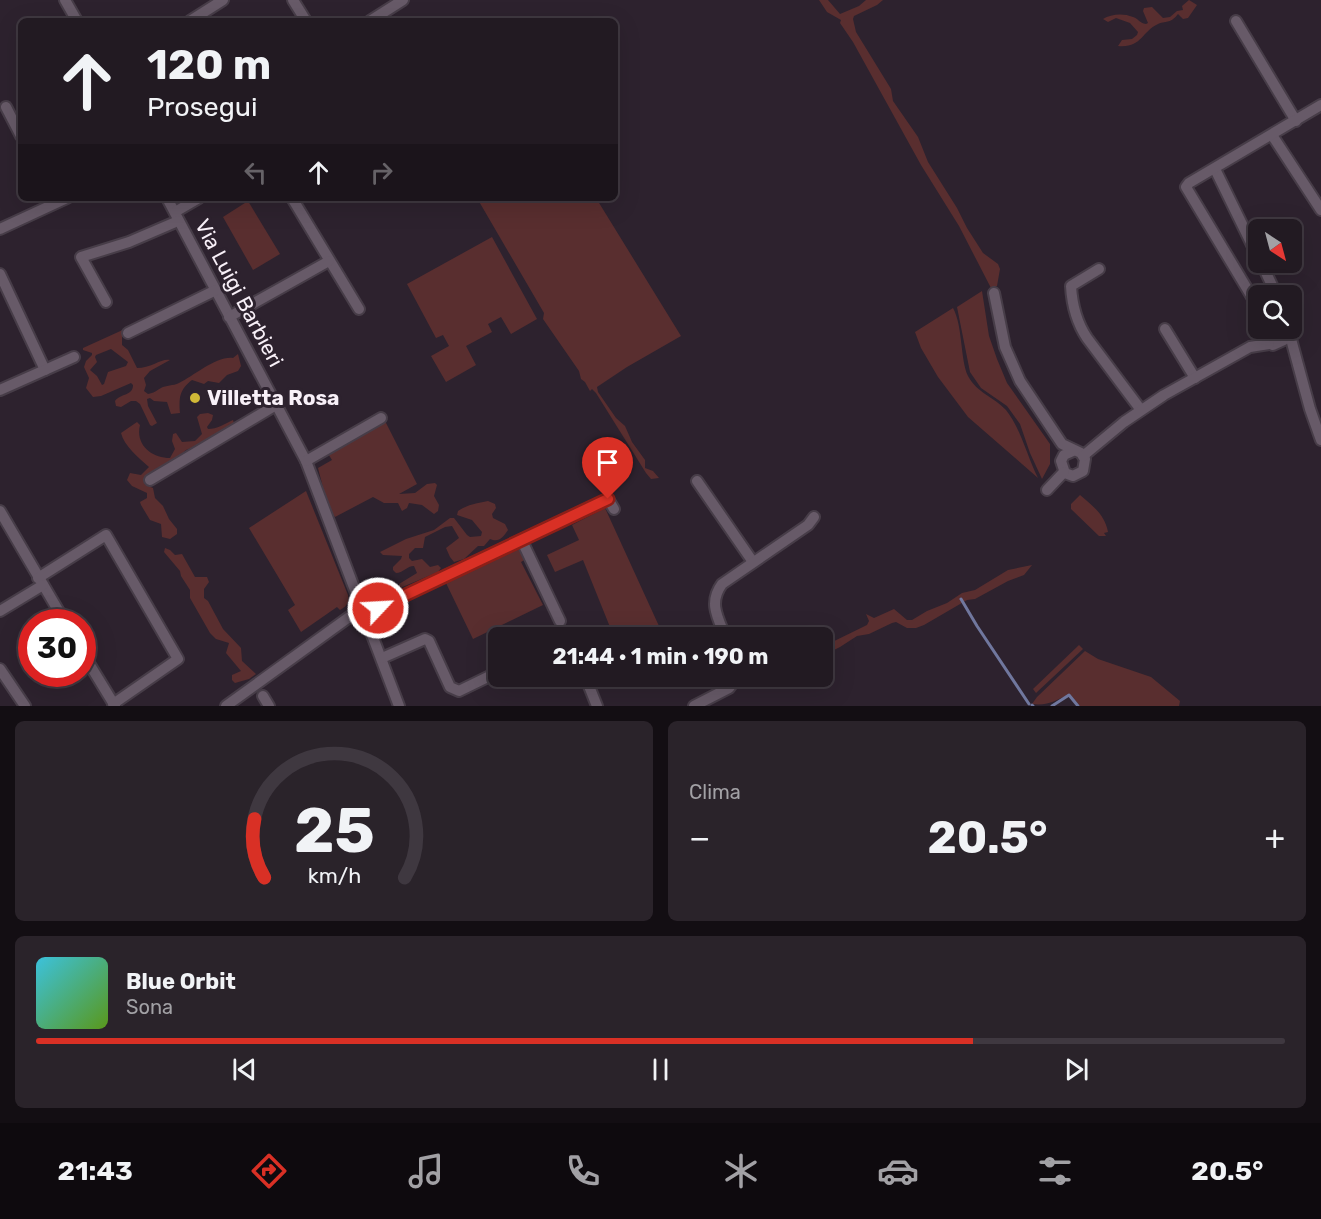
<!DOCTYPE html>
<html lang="it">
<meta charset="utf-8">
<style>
body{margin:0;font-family:Rubik,sans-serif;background:#2a232a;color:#f1f3f6;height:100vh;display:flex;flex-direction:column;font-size:22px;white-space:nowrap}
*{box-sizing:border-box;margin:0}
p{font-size:20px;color:#a2a1a5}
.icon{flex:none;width:33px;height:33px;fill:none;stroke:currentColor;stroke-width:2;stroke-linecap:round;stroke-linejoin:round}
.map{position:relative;height:706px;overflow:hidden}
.drawer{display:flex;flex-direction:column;gap:15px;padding:15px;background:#130e13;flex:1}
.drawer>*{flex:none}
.hud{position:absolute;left:18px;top:18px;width:600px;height:183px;border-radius:9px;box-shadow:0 6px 24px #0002,0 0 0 2px #3f3840;background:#221a22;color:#f1f3f6;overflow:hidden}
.needle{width:39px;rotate:144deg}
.tools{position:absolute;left:1248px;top:219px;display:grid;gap:12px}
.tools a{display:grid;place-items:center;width:54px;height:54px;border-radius:9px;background:#221a22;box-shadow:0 6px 24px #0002,0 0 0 2px #3f3840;font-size:30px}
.speed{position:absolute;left:18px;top:609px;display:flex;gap:12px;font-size:30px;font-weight:700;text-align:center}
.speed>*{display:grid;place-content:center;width:78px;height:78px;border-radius:50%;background:#221a22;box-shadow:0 6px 24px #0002,0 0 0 2px #3f3840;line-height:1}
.speed .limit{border:9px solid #d22;background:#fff;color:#111}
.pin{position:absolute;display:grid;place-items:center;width:51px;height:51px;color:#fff;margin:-62px -26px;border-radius:50% 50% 50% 0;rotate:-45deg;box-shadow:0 0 6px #0007}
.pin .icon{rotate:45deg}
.me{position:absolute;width:66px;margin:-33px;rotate:65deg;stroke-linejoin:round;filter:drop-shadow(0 0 4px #0008)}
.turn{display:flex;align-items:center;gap:21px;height:126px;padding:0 30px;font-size:27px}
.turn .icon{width:78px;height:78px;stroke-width:2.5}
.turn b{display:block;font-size:42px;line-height:51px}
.lanes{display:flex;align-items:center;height:57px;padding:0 30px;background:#0003;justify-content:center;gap:30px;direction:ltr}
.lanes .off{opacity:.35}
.big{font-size:45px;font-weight:700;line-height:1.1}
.drawer .widget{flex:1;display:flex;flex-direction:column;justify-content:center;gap:9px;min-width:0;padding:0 21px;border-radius:9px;background:#2a232a}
.drawer .dial{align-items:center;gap:0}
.dial svg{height:156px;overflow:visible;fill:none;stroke:#3f3840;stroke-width:7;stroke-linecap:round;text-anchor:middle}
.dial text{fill:#f1f3f6;stroke:none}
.song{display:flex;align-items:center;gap:18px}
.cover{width:72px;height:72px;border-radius:9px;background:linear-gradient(135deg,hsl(190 70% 55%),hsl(90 70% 35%))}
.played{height:6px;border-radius:3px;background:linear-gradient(90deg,#d93025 75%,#3f3840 75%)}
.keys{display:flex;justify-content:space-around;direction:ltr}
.heat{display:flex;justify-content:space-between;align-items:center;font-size:33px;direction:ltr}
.drawer .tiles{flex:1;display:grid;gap:15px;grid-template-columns:1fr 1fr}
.widget:last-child{grid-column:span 2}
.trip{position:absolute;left:488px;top:627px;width:345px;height:60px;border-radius:9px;background:#221a22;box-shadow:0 6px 24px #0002,0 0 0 2px #3f3840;font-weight:700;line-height:60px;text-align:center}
.dock{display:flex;height:96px;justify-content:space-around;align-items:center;background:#0e0a0e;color:#a2a1a5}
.dock .icon{width:42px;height:42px}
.dock .current{color:#d93025}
.dock b{font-size:27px;color:#f1f3f6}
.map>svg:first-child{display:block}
.green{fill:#592e2f;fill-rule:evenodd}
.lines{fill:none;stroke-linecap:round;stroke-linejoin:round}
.stream{stroke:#70779e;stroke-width:3}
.minor-casing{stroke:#473d48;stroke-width:14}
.minor{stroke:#675a68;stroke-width:10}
.route-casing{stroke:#8d1f18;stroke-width:15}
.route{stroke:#d93025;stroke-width:10}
.poi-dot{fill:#d0b837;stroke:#2d222e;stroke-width:2}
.labels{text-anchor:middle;stroke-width:6;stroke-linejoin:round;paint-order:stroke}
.street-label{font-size:21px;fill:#f8f0f8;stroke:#2d222e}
.poi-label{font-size:21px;font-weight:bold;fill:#f8f0f8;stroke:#2d222e;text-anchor:start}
</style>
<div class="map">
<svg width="1321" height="706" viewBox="0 0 1321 706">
<rect width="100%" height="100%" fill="#2d222e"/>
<g class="green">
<polygon points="819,0 828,0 840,14 859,6 866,0 883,0 877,5 854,16 853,19 856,32 891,89 893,101 918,137 928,162 957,208 967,228 983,253 998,264 1000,269 997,286 991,288 959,226 921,165 853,42 840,23 841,20 827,12"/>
<path d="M 1189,0 L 1197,5 L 1188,18 L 1183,19 L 1178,14 C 1170,24 1168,20 1158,24 C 1141,32 1142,48 1118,46 L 1122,40 L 1132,39 L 1137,35 L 1138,32 L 1130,23 L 1116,18 L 1108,22 L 1103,19 C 1111,14 1123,13 1133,17 C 1139,19 1139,23 1146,24 L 1148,23 L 1143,11 L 1144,8 L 1152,7 L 1163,18 L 1170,17 L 1177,11 L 1183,10 L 1182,6 Z"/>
<polygon points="477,198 596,198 681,336 627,367 597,387 598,392 616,418 625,426 632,442 645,460 645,468 653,471 659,478 651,479 646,473 596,393 592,389 590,391 585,382 581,379 579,371 543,319 544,313"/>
<polygon points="248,201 280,254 253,270 223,217"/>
<polygon points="492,237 537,319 511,334 501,317 488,324 492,332 466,346 476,365 446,382 431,356 449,346 443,335 436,338 407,284"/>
<polygon points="982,291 989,336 997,359 1007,383 1050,444 1050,464 1042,479 1030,453 1020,424 1007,406 981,388 970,372 957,307"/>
<path d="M 953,308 C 963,326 960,359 968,376 C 977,393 994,397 1006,410 C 1021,429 1027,456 1038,478 L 968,417 L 938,377 L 921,348 L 915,332 Z"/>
<path d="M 127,328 L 122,337 L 122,345 L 128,350 L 137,368 C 151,368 162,358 170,360 L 150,371 L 144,378 L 146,385 L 144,391 L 148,394 C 154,393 156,391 161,388 C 166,385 173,386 179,383 C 194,376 216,356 233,358 L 238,354 L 241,366 L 238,371 L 227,375 L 219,383 L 208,381 L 204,384 L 192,380 C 179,390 179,398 180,413 L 171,414 L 167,402 L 154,401 L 150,398 L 147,399 L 148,406 L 157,423 L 152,426 L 150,425 L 140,404 L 136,401 L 131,401 L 121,407 L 116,406 L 115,401 C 121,393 133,396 133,385 L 131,383 L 101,396 L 93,397 L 86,388 L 89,378 L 84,367 L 86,361 L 92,355 L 92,353 L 83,350 L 83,348 ZM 111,349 L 128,362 L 126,366 L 108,372 L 104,384 L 102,385 L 97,376 L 90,370 L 97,362 L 95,357 L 96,355 Z"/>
<path d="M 208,413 L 213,415 L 212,420 L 207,427 L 208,429 C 217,429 225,424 233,420 L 234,423 L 208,441 L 186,450 L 171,463 L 146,477 L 148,486 L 153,488 L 155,498 L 163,506 L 169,519 L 177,529 L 177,534 L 170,539 L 162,537 L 161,524 L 150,520 L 141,505 L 140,502 L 147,498 L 147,493 L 132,486 L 127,480 L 130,473 L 141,475 L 149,467 C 139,458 124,446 121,433 L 137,422 L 140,425 C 135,445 152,458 170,458 L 175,449 L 172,441 L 173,434 L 176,433 L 182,442 L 195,441 L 202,434 L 197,417 L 200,414 Z"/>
<polygon points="385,421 417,484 399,494 415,493 427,484 435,483 437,485 434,496 439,505 438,511 434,514 422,505 409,503 407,508 402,511 398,503 384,503 373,497 335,517 328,507 318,468 332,460 327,452"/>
<path d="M 306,491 L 348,595 C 349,603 347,606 340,610 L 337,607 L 301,632 L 288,610 L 295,605 L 249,528 Z"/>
<path d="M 1080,495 C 1093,506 1105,515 1108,532 L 1104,533 L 1106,536 L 1099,536 L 1071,509 L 1071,504 Z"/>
<path d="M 488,501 L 495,504 L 496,508 L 492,514 L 493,518 L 505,524 L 508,530 C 503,537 499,543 490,539 L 484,546 L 478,546 L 464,559 L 454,562 L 450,557 L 446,548 L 459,538 L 452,526 L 445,527 L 425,537 L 423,548 L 415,548 L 409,554 L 409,558 L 412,561 L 422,559 L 430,567 L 438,565 L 441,568 L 438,572 L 400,588 L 399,584 L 417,573 L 414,566 C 407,566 403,573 396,573 L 393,570 L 393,567 L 401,559 L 402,556 L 383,555 L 380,552 L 406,539 L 434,530 L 450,518 L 454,518 L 467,535 L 470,537 L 481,536 L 482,532 L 472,520 L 457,515 L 458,511 C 466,505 478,503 488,501 Z"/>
<polygon points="605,508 664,637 614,637 583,560 555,572 547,555 579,540 572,525"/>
<polygon points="520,547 526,559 521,562 543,605 473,639 446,583"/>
<polygon points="165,548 170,550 175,555 182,554 195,577 207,577 209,582 204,589 204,598 208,601 223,629 241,648 242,661 256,674 249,679 235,683 232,680 232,675 241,671 226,653 229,643 216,639 210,633 190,598 190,590 181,576 180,571 164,552"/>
<polygon points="1032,565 1024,575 1008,581 975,599 967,600 924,625 916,628 907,628 896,622 892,623 869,634 857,636 840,647 822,656 822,647 867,625 869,621 866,614 874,618 894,609 907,620 912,620 927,611 947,603 962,593 975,590 1008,570"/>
<polygon points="1079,645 1083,649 1036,693 1033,689"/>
<path d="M 1085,651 L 1098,659 L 1151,677 L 1180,701 L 1179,706 L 1080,706 L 1070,694 C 1056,700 1049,706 1032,704 L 1037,697 Z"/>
</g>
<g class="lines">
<g class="stream">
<polyline points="961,599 977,626 1029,704"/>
<polyline points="1032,705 1033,706"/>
<polyline points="1052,706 1069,695 1078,706"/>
</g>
<defs>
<g id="minor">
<polyline points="65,0 77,21"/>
<polyline points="293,0 306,21"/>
<polyline points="190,21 223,0"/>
<polyline points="370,21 403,0"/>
<polyline points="1236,21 1296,121"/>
<polyline points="6,107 21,136"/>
<polyline points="1272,135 1321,210"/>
<polyline points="1215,169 1258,257"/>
<polyline points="167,198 306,461 399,706"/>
<polyline points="292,198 359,309"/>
<polyline points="175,212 199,198"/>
<polyline points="0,229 67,198"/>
<polyline points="1261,262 1277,296"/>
<path d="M 1099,269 L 1071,286 C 1072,304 1077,323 1087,338 L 1141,410"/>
<polyline points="0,274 45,370"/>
<polyline points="994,293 1005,347 1020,381 1062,444 1081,453 1085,459 1083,471 1073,476 1065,473 1061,461 1064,455 1073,451"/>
<polyline points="106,302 81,257 129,242 178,221"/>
<polyline points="1258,307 1186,187 1189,183 1321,105"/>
<polyline points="229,317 329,261"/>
<polyline points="1261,328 1262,339 1273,345 1284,340 1285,328"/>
<polyline points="1288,328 1310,409 1321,440"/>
<polyline points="1165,329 1195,378"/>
<polyline points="128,333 216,290"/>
<polyline points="0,390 74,357"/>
<polyline points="1083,456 1124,422 1164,395 1250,347 1269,344"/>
<polyline points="306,461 381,418"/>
<polyline points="150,480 276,405"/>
<polyline points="697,481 753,562"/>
<polyline points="1047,490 1064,472"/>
<polyline points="0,511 65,622"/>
<polyline points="522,541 560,621"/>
<polyline points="38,578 106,535 178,659 113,704"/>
<polyline points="0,611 43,585"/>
<polyline points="365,614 608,499 614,509"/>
<path d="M 726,638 C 718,618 708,603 722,584 L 808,525 L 814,517"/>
<polyline points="82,652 115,706"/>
<polyline points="382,658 425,639 429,641 450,687 459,691 498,672"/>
<polyline points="0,669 25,706"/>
<polyline points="585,676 597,706"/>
<polyline points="263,696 269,706"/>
<polyline points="226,706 363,607"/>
<polyline points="694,706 729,688 738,676"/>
</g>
</defs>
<use href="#minor" class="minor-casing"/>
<use href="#minor" class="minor"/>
</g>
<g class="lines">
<defs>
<polyline id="route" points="378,608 608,499"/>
</defs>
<use href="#route" class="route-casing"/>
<use href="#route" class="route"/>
</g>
<circle class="poi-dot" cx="195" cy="398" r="6"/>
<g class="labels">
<g class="street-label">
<text transform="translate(239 293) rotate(62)" y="7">Via Luigi Barbieri</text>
</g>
<g class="poi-label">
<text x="207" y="405">Villetta Rosa</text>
</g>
</g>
</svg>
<div class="tools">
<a><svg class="needle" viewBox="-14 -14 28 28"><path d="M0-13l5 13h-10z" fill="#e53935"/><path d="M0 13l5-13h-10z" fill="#a2a1a5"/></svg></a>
<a><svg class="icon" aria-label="search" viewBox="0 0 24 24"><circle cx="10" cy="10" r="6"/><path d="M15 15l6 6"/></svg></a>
</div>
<div class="speed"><div class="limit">30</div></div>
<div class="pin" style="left:608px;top:499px;background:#d93025"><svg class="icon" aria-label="arrive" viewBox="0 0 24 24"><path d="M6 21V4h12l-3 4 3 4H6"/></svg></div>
<svg class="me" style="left:378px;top:608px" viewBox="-20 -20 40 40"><circle r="17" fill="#d93025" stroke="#fff" stroke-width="3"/><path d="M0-11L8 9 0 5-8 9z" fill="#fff"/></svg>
<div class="trip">21:44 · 1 min · 190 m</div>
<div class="hud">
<div class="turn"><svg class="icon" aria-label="ahead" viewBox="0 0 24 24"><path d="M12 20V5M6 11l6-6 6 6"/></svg><div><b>120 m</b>Prosegui</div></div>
<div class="lanes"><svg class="icon off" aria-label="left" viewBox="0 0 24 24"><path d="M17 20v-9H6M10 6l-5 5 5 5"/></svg><svg class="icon" aria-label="ahead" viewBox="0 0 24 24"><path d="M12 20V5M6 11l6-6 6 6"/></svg><svg class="icon off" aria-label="right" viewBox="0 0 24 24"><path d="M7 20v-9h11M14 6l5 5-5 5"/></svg></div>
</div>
</div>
<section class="drawer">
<div class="tiles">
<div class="widget dial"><svg viewBox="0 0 100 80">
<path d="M14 69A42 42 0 1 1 86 69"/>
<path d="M14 69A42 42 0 0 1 9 39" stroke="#d93025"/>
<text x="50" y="56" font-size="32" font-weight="700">25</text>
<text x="50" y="72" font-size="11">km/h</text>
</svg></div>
<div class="widget"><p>Clima</p>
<div class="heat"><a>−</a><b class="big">20.5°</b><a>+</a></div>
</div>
<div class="widget">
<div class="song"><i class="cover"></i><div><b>Blue Orbit</b><p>Sona</p></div></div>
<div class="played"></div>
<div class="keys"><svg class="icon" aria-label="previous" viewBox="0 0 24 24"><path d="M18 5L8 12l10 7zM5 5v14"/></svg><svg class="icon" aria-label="pause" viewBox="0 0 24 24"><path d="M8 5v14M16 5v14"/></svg><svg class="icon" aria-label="next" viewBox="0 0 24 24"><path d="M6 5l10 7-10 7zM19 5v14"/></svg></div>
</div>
</div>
</section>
<nav class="dock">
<b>21:43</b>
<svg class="icon current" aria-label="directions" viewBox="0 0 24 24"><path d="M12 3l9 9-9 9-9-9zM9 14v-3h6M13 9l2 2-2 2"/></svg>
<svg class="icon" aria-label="music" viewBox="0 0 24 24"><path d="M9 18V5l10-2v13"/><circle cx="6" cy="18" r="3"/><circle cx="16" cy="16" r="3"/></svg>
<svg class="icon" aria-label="phone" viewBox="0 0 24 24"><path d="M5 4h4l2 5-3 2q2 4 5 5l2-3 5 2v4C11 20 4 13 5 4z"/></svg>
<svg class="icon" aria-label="climate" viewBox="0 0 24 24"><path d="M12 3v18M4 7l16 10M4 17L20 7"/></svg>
<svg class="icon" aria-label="car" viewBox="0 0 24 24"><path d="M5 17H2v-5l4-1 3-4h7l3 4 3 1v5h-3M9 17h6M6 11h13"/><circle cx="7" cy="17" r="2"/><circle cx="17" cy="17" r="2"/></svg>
<svg class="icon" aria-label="filters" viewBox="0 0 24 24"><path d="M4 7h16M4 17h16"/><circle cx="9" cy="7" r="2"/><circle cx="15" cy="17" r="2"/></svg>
<b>20.5°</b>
</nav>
